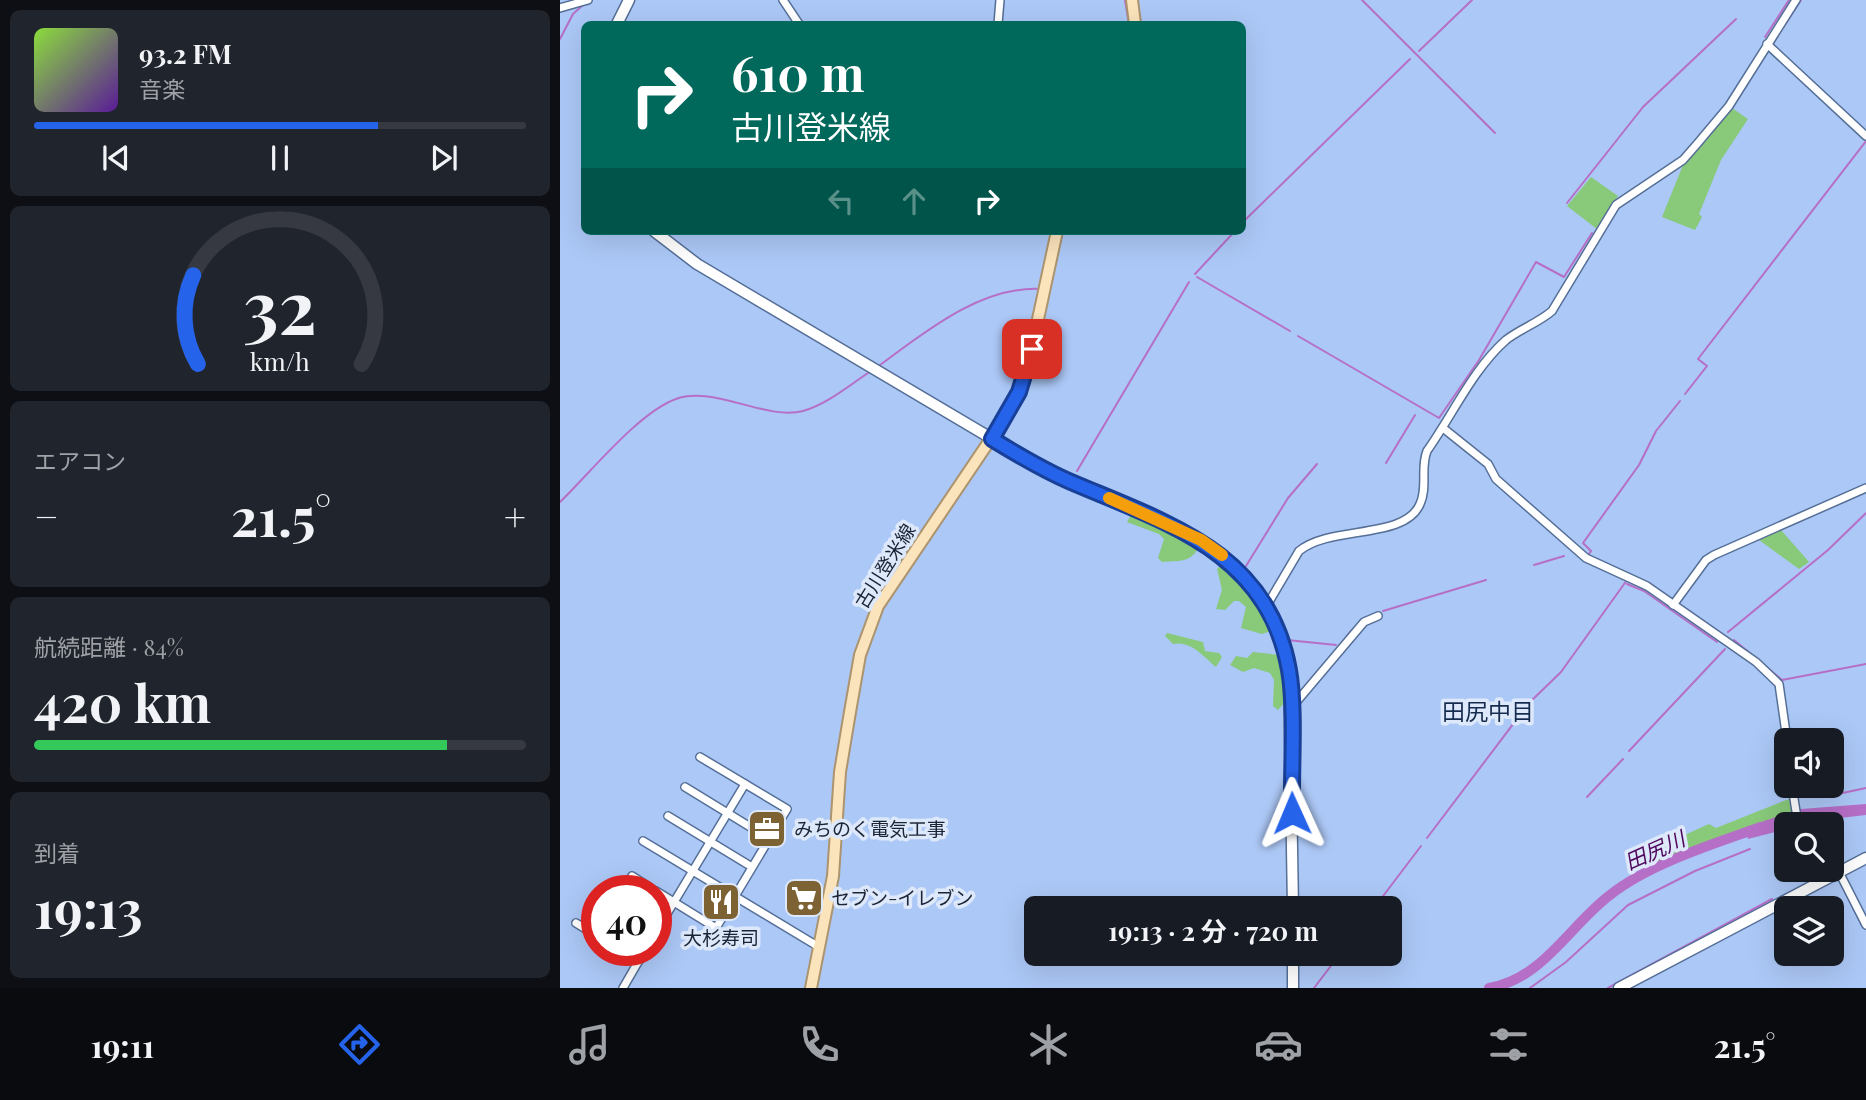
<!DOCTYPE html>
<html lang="ja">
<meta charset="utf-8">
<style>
body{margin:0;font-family:"Playfair Display","Noto Sans JP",serif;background:#20242c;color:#f1f3f6;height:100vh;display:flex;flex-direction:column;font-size:26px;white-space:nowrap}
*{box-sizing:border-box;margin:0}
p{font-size:23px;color:#9ea1a6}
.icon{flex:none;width:38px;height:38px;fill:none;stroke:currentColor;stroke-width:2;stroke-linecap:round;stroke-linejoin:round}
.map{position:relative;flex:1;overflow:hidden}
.side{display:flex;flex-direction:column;gap:10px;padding:10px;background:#0d0f14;width:560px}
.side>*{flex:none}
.hud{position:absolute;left:21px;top:21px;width:665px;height:214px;border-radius:10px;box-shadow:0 7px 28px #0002;background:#00695c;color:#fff;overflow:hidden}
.controls{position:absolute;left:1214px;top:728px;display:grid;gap:14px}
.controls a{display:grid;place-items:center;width:70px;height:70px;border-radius:10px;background:#171b24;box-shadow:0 7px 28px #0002;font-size:35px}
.speed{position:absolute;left:21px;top:875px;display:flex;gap:14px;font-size:35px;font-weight:700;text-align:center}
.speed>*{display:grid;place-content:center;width:91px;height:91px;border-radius:50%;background:#171b24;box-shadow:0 7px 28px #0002;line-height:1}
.speed .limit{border:10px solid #d22;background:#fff;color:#111}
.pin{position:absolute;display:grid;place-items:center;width:60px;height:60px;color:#fff;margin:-30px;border-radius:14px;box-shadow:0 4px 10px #0006}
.me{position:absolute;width:77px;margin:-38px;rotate:359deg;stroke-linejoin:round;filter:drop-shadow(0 0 5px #0008)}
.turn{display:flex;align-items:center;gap:24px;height:147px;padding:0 35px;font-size:32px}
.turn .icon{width:91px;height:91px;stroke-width:2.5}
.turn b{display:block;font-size:49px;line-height:60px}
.lanes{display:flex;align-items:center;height:66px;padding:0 35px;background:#0003;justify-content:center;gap:35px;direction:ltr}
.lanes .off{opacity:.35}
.big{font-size:52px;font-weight:700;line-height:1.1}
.side .widget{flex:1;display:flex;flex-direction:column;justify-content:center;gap:10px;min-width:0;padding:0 24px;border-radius:10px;background:#20242c}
.side .dial{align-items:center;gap:0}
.dial svg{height:182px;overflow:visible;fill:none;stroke:#363941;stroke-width:7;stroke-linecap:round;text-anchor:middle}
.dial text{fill:#f1f3f6;stroke:none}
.song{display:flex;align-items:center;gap:21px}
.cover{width:84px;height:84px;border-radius:10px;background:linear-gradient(135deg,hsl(90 70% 55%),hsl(270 70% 35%))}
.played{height:7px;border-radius:4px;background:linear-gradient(90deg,#2563eb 70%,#363941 70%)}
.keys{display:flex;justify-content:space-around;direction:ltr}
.heat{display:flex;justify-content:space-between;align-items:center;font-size:38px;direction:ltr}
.charge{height:10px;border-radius:5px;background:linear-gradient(90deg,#34c759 84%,#363941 0)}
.trip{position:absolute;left:464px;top:896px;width:378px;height:70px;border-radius:10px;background:#171b24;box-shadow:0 7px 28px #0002;font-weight:700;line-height:70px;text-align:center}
.menu{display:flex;height:112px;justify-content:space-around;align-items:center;background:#090b0e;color:#9ea1a6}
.menu .icon{width:49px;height:49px}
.menu .on{color:#2563eb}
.menu b{font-size:32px;color:#f1f3f6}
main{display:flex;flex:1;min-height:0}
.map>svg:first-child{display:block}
.green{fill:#88c97a}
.water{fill:#b66fc7}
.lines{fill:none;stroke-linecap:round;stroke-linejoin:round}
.stream{stroke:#b66fc7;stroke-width:2}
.river{stroke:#b66fc7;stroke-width:10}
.street-casing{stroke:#556f97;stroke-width:10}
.secondary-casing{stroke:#556f97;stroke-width:13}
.primary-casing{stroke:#ab946f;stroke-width:14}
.street{stroke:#fff;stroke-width:7}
.secondary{stroke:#fff;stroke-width:10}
.primary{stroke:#fbe3bb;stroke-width:10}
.route-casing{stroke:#184099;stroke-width:18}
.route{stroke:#2563eb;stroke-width:12}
.slow{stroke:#f59e0b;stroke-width:12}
.labels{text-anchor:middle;stroke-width:7;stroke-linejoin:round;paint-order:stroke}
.street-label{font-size:19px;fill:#1a2435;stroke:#dde8fb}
.poi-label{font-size:19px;fill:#1a2435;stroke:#dde8fb;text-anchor:start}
.water-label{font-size:21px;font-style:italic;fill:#4e075c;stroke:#dde8fb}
.quarter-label{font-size:23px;fill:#162c4f;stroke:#dde8fb}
</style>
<main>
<section class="side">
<div class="widget">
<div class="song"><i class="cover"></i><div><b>93.2 FM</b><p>音楽</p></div></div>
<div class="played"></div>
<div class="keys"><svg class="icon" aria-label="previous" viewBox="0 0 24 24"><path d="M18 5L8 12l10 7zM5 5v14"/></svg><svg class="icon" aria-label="pause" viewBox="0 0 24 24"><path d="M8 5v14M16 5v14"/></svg><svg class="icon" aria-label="next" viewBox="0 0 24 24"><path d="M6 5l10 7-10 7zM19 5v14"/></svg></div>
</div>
<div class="widget dial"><svg viewBox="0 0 100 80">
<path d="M14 69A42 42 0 1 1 86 69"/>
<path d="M14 69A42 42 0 0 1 12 30" stroke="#2563eb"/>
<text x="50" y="56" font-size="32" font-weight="700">32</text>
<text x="50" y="72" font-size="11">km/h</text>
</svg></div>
<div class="widget"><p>エアコン</p>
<div class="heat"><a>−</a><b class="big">21.5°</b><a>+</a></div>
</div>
<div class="widget"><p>航続距離 · 84%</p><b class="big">420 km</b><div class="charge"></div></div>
<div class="widget"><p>到着</p><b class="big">19:13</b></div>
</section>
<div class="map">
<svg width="1306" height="988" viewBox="0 0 1306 988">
<rect width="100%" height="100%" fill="#acc8f6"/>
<g class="green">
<polygon points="1172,108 1188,119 1161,160 1139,214 1142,217 1135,230 1102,217 1125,160 1137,151"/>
<polygon points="1031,177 1058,196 1037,229 1007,206"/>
<path d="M 572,513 L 641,544 C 630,564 622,560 602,562 L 598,558 L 604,539 L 599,534 L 567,522 Z"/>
<polygon points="1221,530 1249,562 1239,569 1199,540"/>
<polygon points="663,563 684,581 714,630 702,634 681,628 686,607 679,601 674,601 665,610 656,609 662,590 657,569"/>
<path d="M 607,633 L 643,642 L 645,651 L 659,653 L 662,657 L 656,667 C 644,657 631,640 613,644 L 605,636 Z"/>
<polygon points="693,652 720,655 726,679 726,701 718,710 713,706 714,680 710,673 694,668 683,672 670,665 676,656 687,658"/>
<polygon points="1229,799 1232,812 1095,867 1087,852 1149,824 1156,828"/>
</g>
<polygon class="water" points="1306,804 1306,815 1227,824 1227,829 1188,839 1186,827 1241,809"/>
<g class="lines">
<g class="stream">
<polyline points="565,0 569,24"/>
<polyline points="802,0 935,133"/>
<polyline points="580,18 581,24"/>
<polyline points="1205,37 1229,0"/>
<polyline points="0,39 13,14 23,5"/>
<polyline points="1214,41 1241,0"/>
<polyline points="859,51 912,0"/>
<polyline points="1007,203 1083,107 1176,19"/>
<polyline points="682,223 850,59"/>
<polyline points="635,274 675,231"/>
<polyline points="637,277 730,331"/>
<polyline points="489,290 503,231"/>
<polyline points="738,336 879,418 919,360 976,262 1004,277 1032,233"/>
<path d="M 320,365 C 365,332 421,286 480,289"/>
<polyline points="1125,394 1147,366 1138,359 1306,141"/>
<polyline points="826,463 855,415"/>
<polyline points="517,471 629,282"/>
<path d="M 0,502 C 30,473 79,412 116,399 C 153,385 207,421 243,411 C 267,404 287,387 308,373"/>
<polyline points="1029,554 1031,551 1023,543 1079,465 1096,431 1120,401"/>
<polyline points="974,565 1004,556"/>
<polyline points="686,566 728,498 757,464"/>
<polyline points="1067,584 1084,591 1157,642"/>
<polyline points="823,611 926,580"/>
<polyline points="1168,632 1268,550 1306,513"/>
<polyline points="787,636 793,629"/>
<polyline points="727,640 776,645"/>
<polyline points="1174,640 1222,680 1306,664"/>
<polyline points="1069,751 1165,649"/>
<polyline points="1241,793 1278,794 1306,788"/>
<polyline points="1027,797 1063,759"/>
<polyline points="867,838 969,703 1001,672 1067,580"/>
<polyline points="814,908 861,846"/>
<polyline points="754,988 780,954"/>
<polyline points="970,988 1006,962 1068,905 1135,871 1190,849"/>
<polyline points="1048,988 1212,899"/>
</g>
<path class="river" d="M 929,988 C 983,979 1009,926 1050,895 C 1089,864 1153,844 1201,827"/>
<defs>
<g id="street">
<polyline points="223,0 239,24"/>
<polyline points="0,8 28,0"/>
<polyline points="438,24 440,0"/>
<polyline points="1207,44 1306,136"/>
<polyline points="883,428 928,464 936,479 1026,558 1087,586 1196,662 1219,684 1227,740"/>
<polyline points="1113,605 1146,560 1154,555 1306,488"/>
<path d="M 706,607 L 739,551 C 770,525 845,540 860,504 C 868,487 860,468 867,451 C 892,416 913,369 946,340 C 960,329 978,323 992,311 L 1056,205 L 1123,160 L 1137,144 L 1169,106 L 1236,0"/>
<polyline points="731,702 738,700 804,622 818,616"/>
<polyline points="1232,786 1238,824"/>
<polyline points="125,787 210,839"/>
<polyline points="108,816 192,867"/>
<polyline points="83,841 259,947"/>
<polyline points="1279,872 1306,925"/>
<polyline points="72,876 95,891"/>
<polyline points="96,891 156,928 227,809 140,757"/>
<polyline points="16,923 37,936"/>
<polyline points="96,932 185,784"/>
<polyline points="61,950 79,961"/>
<polyline points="63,988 85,950"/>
</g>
<g id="secondary">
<polyline points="57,24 69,0"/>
<polyline points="94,231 137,264 478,466 641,540 689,581 715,625 729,668 733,908"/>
<polyline points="733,988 733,954"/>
<polyline points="1059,988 1306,858"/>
</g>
<g id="primary">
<polyline points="572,0 575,24"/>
<polyline points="251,988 273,876 280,772 290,712 300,655 318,606 451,409 466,375 497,231"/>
</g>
</defs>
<use href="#street" class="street-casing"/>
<use href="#secondary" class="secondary-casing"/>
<use href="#primary" class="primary-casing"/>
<use href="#street" class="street"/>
<use href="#secondary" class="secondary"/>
<use href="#primary" class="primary"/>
</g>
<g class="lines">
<defs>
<path id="route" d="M 472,349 L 459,392 L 432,439 C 458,455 483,470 511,482 C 607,523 708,552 729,670 C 736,710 731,771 732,813"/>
</defs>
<use href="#route" class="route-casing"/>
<use href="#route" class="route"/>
<polyline class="slow" points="549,498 641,540 662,555"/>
</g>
<defs>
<symbol id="office-square" viewBox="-11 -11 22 22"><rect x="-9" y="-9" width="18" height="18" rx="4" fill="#7d6334" stroke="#dde8fb"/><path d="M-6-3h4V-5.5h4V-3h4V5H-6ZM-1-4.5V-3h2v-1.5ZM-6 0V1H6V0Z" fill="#fff"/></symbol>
<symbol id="supermarket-square" viewBox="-11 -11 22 22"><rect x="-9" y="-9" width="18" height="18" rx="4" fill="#7d6334" stroke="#dde8fb"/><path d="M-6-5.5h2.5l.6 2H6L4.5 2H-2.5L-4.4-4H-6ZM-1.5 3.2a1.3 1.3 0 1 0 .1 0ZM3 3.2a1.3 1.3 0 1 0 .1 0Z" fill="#fff"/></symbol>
<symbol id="restaurant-square" viewBox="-11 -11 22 22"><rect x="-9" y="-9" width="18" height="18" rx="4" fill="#7d6334" stroke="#dde8fb"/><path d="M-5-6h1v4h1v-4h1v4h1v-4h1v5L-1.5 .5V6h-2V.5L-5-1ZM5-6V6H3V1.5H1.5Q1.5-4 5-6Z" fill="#fff"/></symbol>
</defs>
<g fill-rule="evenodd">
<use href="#office-square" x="185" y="807" width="44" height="44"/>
<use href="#supermarket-square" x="222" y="876" width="44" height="44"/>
<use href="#restaurant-square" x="139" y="880" width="44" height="44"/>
</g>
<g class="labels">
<g class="street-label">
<text transform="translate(325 566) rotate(-58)" y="7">古川登米線</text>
</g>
<g class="poi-label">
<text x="234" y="836">みちのく電気工事</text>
<text x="271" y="905">セブン-イレブン</text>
<text x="161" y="945" text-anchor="middle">大杉寿司</text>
</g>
<g class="water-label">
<text transform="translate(1095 851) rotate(-24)" y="7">田尻川</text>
</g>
<g class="quarter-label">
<text x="928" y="720">田尻中目</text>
</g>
</g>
</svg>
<div class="controls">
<a><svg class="icon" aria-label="sound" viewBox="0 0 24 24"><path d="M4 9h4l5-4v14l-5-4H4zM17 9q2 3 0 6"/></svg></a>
<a><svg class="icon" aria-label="search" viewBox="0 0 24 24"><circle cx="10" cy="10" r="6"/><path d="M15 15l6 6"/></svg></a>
<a><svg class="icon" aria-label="layers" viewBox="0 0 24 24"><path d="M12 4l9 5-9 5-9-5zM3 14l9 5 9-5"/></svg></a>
</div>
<div class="speed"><div class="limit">40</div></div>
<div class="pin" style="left:472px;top:349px;background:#d93025"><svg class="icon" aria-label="arrive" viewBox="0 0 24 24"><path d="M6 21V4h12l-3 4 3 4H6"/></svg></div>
<svg class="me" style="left:732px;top:813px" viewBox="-20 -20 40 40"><path d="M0-17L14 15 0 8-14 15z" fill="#2563eb" stroke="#fff" stroke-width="4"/></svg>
<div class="trip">19:13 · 2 分 · 720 m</div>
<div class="hud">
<div class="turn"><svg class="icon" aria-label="right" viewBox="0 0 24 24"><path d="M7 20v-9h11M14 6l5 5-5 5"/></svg><div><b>610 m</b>古川登米線</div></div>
<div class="lanes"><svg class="icon off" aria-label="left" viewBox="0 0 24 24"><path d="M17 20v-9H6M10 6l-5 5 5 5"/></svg><svg class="icon off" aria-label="ahead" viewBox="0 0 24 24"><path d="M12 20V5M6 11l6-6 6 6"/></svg><svg class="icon" aria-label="right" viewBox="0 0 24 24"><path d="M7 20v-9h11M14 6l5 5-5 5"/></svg></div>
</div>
</div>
</main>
<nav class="menu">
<b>19:11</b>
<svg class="icon on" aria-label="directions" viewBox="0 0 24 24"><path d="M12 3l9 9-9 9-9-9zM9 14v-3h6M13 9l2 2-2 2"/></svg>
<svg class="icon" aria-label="music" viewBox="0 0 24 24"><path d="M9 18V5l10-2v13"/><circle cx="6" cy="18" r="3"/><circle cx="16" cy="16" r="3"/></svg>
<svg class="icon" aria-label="phone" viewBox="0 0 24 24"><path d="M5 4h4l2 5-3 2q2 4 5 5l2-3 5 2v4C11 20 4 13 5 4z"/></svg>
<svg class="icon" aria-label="climate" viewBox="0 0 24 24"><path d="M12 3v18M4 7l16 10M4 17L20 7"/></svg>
<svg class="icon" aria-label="car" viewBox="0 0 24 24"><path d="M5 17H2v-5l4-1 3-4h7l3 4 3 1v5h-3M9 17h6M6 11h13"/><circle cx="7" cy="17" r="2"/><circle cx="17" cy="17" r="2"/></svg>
<svg class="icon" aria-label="filters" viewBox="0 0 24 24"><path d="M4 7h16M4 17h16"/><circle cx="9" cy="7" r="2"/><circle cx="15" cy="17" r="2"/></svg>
<b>21.5°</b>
</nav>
